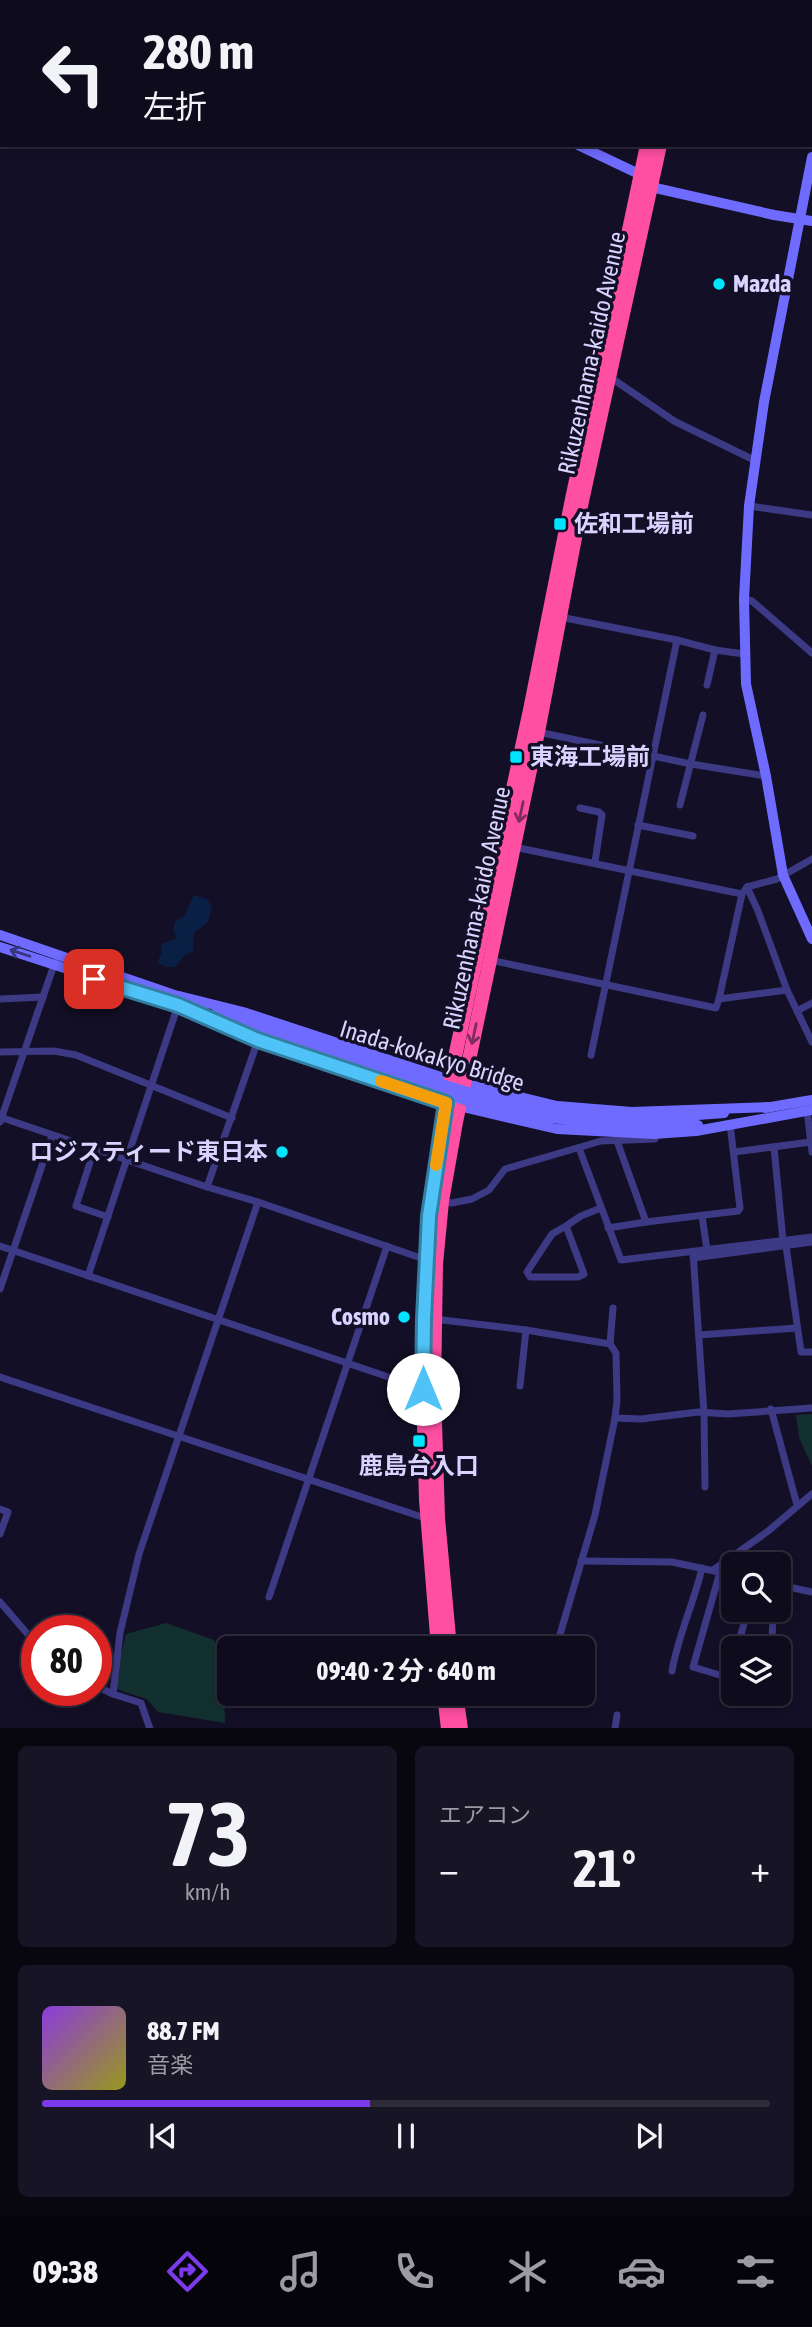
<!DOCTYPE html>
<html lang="ja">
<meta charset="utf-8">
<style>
body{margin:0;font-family:"Asap Condensed","Noto Sans JP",sans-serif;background:#171425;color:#f1f3f6;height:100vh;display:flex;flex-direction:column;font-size:26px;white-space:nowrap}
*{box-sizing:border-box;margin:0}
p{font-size:23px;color:#9b9ba3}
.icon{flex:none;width:38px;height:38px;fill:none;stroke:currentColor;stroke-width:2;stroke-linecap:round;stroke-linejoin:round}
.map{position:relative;height:1728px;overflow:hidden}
.drawer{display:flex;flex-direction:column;gap:18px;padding:18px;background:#08060f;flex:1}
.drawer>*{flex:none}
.guide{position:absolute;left:0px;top:0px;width:812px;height:147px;box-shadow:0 4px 10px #0003,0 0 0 2px #2e2b3b;background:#0e0b1c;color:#f1f3f6;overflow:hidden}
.buttons{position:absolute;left:721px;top:1552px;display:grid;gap:14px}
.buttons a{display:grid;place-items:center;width:70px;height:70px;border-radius:10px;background:#0e0b1c;box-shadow:0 4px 10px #0003,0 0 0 2px #2e2b3b;font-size:35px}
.speed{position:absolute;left:21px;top:1615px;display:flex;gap:14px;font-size:35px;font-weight:700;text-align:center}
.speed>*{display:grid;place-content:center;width:91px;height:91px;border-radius:50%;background:#0e0b1c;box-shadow:0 4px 10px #0003,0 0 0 2px #2e2b3b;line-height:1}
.speed .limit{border:10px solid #d22;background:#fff;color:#111}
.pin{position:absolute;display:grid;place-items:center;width:60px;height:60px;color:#fff;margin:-30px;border-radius:14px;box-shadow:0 4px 10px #0006}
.me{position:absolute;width:77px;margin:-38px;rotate:0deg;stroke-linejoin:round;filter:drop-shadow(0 0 5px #0008)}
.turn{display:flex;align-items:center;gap:24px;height:147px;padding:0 28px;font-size:32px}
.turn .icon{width:91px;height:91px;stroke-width:2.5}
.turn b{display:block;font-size:49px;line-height:60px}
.big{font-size:52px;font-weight:700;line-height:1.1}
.drawer .widget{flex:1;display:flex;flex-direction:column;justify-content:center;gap:10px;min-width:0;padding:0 24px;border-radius:10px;background:#171425}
.drawer .dial{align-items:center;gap:0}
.dial b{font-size:91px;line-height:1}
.song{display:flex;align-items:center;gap:21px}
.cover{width:84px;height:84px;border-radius:10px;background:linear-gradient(135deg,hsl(270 70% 55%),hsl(60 70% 35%))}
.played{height:7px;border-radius:4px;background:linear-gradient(90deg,#7c3aed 45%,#2e2b3b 45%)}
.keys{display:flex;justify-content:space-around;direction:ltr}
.heat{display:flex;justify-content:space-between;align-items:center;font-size:38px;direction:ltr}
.drawer .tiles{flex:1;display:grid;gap:18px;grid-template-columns:1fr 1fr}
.widget:last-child{grid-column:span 2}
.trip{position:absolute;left:217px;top:1636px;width:378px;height:70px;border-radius:10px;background:#0e0b1c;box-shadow:0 4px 10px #0003,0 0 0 2px #2e2b3b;font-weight:700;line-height:70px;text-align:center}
.tab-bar{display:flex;height:112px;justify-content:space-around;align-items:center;background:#06040b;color:#9b9ba3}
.tab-bar .icon{width:49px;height:49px}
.tab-bar .selected{color:#7c3aed}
.tab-bar b{font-size:32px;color:#f1f3f6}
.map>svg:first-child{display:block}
.green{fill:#12302f}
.water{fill:#0a1f44}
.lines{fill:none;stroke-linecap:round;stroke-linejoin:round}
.street{stroke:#3d3a85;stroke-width:7}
.secondary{stroke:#6f6bff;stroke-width:10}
.highway{stroke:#ff4fa3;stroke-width:14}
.secondary-bridge{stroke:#6f6bff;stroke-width:10}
.oneway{stroke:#7d2c5e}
.oneway2{stroke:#38347d}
.route-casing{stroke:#337fa1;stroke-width:18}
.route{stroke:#4fc3f7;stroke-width:12}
.slow{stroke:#f59e0b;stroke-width:12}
.poi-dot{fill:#00e5ff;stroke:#130f26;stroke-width:2.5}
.labels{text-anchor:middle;stroke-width:7;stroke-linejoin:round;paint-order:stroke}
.poi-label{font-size:24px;font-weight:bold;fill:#d9d4ff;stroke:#130f26;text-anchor:start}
.street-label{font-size:24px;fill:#d9d4ff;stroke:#130f26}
</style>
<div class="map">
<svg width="812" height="1729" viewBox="0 0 812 1729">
<rect width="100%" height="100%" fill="#130f26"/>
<g class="green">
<polygon points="812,1414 812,1466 799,1438 796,1415"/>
<polygon points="166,1623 214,1640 224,1665 225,1723 158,1712 147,1699 113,1688 126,1634"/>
</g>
<polygon class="water" points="194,895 207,899 212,907 208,922 194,933 193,951 185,955 175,967 166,967 157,963 161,954 162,944 177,938 173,930 175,922 184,916"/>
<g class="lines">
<g class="street">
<polyline points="406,0 410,2"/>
<polyline points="590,0 594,2"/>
<polyline points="361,2 362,0"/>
<polyline points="563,2 564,0"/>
<polyline points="810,56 812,56"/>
<polyline points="610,377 674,421 756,461"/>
<polyline points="749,506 812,515"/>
<polyline points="744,599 752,601 812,653"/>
<polyline points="560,617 677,640 715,650 744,654"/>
<polyline points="707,685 715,650"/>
<polyline points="538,732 691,764 766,776"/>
<polyline points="680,805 703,715"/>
<polyline points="580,808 599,812 602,815 595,862"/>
<polyline points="638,825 693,836"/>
<polyline points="514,847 742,894 747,887 777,879 812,859"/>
<polyline points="747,887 758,911 787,990 812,1042"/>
<polyline points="742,894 719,999 787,990"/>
<polyline points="490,960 716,1008 719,999"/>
<polyline points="0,999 43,997"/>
<polyline points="797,1011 812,1003"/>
<polyline points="0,1052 54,1051 76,1055 232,1118"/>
<polyline points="591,1055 677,640"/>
<polyline points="807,1110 812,1152"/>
<polyline points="0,1117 207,1187 258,1202 418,1257 428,1258"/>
<polyline points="0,1122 55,962"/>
<polyline points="617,1141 646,1222 738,1211 740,1208 730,1124"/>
<polyline points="774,1147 783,1241"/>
<polyline points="579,1148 621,1260 812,1237"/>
<polyline points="94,1150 76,1206 108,1217"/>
<polyline points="734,1152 811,1142"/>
<polyline points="207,1187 258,1040"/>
<polyline points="442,1201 452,1203 472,1199 489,1190 505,1169 601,1141 655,1139"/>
<polyline points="702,1216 707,1250"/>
<polyline points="566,1226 552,1234 527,1272 530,1277 578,1277 584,1274 566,1226 581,1216 601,1208"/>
<polyline points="608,1228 646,1222"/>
<polyline points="0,1246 424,1389"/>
<polyline points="786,1246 801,1352 812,1352"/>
<polyline points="693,1252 704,1413 705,1487"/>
<polyline points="693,1258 812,1242"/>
<polyline points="88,1276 178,1005"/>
<polyline points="0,1289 52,1136"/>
<polyline points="434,1319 526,1330 610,1344 616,1353 617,1400 615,1418 595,1515 556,1648"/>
<polyline points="699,1335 797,1328"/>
<polyline points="610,1344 613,1308"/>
<polyline points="0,1377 428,1519"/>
<polyline points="520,1386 526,1330"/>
<polyline points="771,1409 797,1505"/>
<polyline points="615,1418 641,1419 698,1412 728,1414 812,1408"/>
<polyline points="0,1509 8,1512 0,1534"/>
<polyline points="581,1561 672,1562 733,1575"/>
<polyline points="713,1570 767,1532 812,1494"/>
<polyline points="720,1572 693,1667 733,1679"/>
<polyline points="779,1585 812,1592"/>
<polyline points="269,1597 387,1246"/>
<polyline points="0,1602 37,1645"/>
<polyline points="772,1644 773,1610"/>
<polyline points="737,1648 748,1610"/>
<path d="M 672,1671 C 678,1635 694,1603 702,1568"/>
<polyline points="729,1677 733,1663"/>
<polyline points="96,1686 113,1694"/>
<polyline points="150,1729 141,1703 113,1694 120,1633 139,1554 258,1202"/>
<polyline points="615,1729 617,1715"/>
</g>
<g class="secondary">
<polyline points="263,0 267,2"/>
<polyline points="578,145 641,175 651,187 774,215 812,221"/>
<polyline points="812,157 764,402 749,506 744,599 746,684 766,776 783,875 812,939"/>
<polyline points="0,935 183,998"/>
<polyline points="0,947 184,1007"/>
<polyline points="179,996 243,1012 450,1080 557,1106 632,1112 770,1107"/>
<polyline points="178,1005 258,1040 446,1103 557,1129 654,1134 696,1131 812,1110"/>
<polyline points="765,1108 812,1100"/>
</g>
<g class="highway">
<polyline points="677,2 678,0"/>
<polyline points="689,2 689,0"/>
<polyline points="438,1648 426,1500 423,1389 426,1258 435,1170 450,1080 530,710 572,499 647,145"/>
<polyline points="450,1648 438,1518 434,1390 436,1264 442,1201 456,1122 538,732 582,501 660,145"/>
<polyline points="444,1694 448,1729"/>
<polyline points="456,1694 461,1729"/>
</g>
<g class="secondary-bridge">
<path d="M 217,1009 C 271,1027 325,1045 379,1063 C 435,1082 490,1101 548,1111 C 606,1120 666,1118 724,1113"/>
<polyline points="215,1017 470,1102 523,1114 597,1124 698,1125"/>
</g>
</g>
<defs><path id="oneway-shaft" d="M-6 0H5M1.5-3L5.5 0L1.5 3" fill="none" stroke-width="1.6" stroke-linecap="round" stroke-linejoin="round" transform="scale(1.75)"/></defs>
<g class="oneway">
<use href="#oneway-shaft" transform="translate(521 812) rotate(102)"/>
<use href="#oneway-shaft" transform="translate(474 1034) rotate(102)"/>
</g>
<use class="oneway2" href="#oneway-shaft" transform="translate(20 953) rotate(-162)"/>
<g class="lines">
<defs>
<polyline id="route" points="94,979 178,1005 258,1040 446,1103 429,1216 424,1319 423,1389"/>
</defs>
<use href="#route" class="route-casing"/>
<use href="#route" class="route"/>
<polyline class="slow" points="381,1081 446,1103 436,1165"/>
</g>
<g class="poi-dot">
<circle cx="719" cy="284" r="7"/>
<rect x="553" y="517" width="14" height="14" rx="3.5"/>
<rect x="509" y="750" width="14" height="14" rx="3.5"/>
<circle cx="282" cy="1152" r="7"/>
<circle cx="404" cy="1317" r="7"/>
<rect x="412" y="1434" width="14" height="14" rx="3.5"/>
</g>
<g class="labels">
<g class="poi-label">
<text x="733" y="292">Mazda</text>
<text x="574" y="532">佐和工場前</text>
<text x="530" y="765">東海工場前</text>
<text x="268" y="1160" text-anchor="end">ロジスティード東日本</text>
<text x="390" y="1325" text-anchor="end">Cosmo</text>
<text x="419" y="1474" text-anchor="middle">鹿島台入口</text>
</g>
<g class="street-label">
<text transform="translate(592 353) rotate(-78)" y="8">Rikuzenhama-kaido Avenue</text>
<text transform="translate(477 908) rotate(-78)" y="8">Rikuzenhama-kaido Avenue</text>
<text transform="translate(432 1056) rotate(17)" y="8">Inada-kokakyo Bridge</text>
</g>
</g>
</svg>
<div class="buttons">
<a><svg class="icon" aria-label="search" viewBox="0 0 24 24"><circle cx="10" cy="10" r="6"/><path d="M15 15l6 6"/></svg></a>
<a><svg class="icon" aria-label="layers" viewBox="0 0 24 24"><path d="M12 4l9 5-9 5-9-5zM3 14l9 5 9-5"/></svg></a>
</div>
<div class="speed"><div class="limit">80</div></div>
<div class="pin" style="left:94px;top:979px;background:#d93025"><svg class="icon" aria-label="arrive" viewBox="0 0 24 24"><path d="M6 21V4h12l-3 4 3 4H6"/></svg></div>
<svg class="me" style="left:423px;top:1389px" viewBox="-20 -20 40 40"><circle r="19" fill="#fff"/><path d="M0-13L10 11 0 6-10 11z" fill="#4fc3f7"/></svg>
<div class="trip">09:40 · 2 分 · 640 m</div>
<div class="guide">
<div class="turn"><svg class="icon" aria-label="left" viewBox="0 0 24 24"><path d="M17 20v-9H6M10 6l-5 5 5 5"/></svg><div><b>280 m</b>左折</div></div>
</div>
</div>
<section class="drawer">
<div class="tiles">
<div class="widget dial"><b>73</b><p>km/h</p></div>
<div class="widget"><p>エアコン</p>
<div class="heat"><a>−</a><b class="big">21°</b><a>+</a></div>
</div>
<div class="widget">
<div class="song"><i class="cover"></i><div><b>88.7 FM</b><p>音楽</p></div></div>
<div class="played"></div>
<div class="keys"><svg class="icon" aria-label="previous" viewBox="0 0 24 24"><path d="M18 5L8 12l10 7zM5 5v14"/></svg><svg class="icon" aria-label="pause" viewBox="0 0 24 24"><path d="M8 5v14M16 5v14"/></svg><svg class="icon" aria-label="next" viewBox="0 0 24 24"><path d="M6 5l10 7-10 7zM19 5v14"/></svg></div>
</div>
</div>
</section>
<nav class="tab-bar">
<b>09:38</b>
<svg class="icon selected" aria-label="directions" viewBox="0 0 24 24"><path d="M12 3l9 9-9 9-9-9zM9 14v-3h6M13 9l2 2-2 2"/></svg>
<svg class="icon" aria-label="music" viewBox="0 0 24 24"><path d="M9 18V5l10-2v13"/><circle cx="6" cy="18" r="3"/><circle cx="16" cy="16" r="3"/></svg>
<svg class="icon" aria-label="phone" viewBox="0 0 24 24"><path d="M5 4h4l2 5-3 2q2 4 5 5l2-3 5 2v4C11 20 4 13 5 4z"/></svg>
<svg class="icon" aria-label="climate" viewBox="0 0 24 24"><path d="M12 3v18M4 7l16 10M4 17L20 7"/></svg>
<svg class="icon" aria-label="car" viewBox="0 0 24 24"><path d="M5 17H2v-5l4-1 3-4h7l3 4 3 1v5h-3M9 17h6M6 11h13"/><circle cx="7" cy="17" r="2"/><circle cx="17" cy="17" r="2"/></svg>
<svg class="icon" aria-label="filters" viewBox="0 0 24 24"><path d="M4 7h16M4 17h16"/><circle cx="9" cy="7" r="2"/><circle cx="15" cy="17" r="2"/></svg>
</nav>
